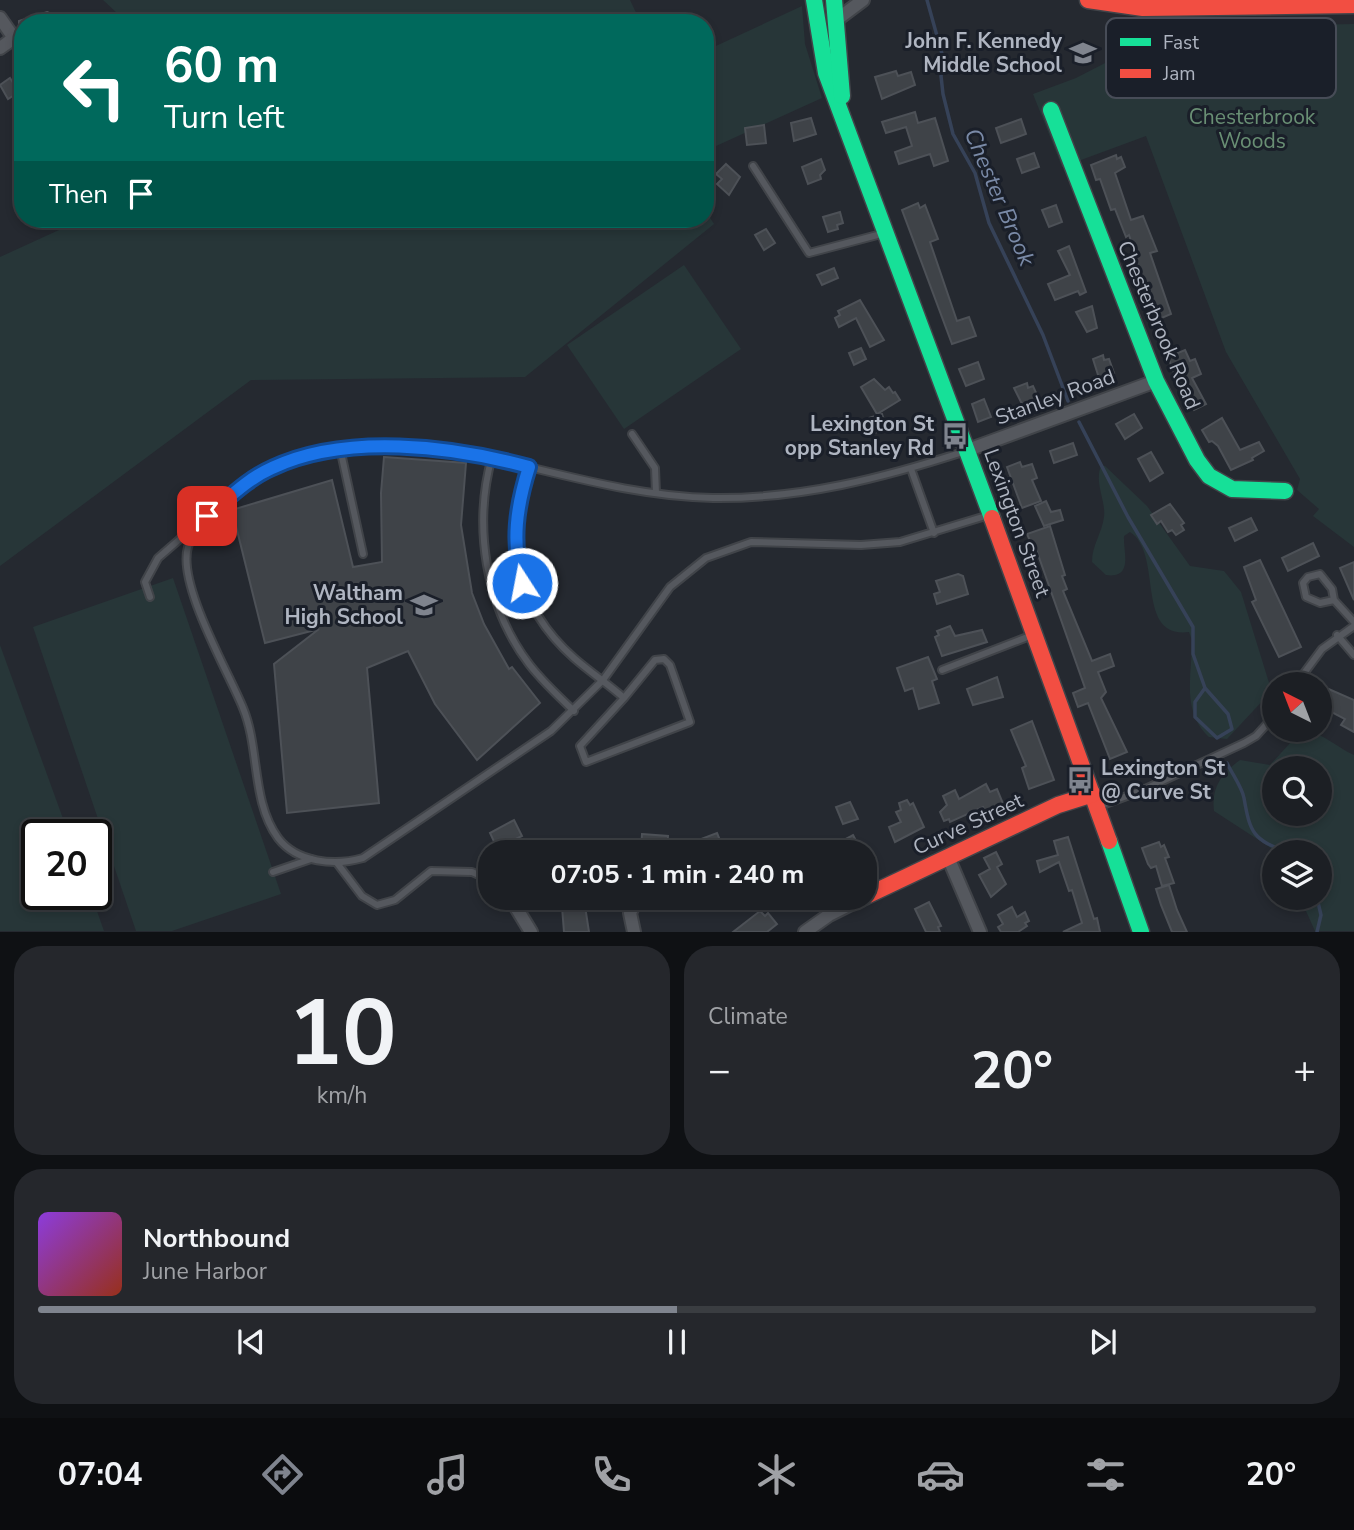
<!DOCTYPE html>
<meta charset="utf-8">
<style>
body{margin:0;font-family:"Nunito Sans",sans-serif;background:#25272c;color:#f1f3f6;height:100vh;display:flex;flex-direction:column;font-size:26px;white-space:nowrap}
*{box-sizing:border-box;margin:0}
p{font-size:23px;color:#a0a2a6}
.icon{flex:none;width:38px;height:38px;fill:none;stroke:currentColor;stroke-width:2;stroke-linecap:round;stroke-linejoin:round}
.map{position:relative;height:932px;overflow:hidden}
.sheet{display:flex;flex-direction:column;gap:14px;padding:14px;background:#0f1114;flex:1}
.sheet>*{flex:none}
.banner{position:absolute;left:14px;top:14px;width:700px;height:214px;border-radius:28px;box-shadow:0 4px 10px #0003,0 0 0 2px #3a3d41;background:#00695c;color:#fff;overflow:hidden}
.needle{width:46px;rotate:318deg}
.fabs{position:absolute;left:1262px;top:672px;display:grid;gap:14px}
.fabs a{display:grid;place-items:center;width:70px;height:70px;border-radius:50%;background:#1c1f24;box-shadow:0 4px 10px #0003,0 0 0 2px #3a3d41;font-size:35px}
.speed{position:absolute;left:21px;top:819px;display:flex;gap:14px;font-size:35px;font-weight:700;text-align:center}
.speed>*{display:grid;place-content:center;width:91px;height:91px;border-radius:50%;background:#1c1f24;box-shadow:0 4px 10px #0003,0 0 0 2px #3a3d41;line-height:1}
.speed .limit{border:4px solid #111;border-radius:10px;background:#fff;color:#111}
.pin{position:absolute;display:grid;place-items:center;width:60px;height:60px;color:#fff;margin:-30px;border-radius:14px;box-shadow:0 4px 10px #0006}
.me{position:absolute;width:77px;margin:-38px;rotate:349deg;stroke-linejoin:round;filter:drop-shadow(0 0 5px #0008)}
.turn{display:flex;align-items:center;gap:24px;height:147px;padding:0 35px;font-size:32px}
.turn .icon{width:91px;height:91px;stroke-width:2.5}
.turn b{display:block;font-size:49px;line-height:60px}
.then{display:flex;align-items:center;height:66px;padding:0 35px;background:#0003;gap:14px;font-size:26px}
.big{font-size:52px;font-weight:700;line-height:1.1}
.sheet .tile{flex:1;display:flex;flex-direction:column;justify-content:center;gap:10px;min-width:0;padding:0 24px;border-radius:28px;background:#25272c}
.sheet .dial{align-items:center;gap:0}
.dial b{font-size:91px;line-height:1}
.song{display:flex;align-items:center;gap:21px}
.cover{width:84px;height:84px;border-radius:10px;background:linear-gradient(135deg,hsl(270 70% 55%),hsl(10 70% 35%))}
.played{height:7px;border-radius:4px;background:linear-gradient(90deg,#7f848e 50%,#3a3d41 50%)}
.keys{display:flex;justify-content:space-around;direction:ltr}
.heat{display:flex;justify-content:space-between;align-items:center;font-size:38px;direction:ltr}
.sheet .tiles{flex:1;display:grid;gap:14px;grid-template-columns:1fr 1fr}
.tile:last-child{grid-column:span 2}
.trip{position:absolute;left:478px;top:840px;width:399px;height:70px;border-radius:28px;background:#1c1f24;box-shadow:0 4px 10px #0003,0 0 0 2px #3a3d41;font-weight:700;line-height:70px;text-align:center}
.tab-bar{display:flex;height:112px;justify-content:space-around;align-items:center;background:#0b0c0e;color:#a0a2a6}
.tab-bar .icon{width:49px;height:49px}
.tab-bar .current{color:#7f848e}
.tab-bar b{font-size:32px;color:#f1f3f6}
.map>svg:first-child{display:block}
.green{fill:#273638;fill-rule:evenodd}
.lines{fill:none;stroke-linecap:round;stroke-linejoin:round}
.stream{stroke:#364258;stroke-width:3.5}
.building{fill:#3f4348;stroke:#4d5157;stroke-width:2}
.lane-casing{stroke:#414449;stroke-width:10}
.street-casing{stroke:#414449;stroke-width:16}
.fast-casing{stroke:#414449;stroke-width:19}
.jam-casing{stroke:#414449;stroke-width:19}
.lane{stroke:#55585e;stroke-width:6}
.street{stroke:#55585e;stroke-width:12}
.fast{stroke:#16e098;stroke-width:16}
.jam{stroke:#f24e42;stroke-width:16}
.route-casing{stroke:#114b97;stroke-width:18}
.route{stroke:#1a73e8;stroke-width:12}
.labels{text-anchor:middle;stroke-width:6;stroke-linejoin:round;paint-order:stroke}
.poi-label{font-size:21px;font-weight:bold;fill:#afb5c1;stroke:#1a1f29;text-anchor:end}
.park-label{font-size:21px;fill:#698f74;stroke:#1a1f29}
.street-label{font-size:21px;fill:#afb5c1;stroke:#1a1f29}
.water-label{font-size:23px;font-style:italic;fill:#7a8aa7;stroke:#1a1f29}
.key{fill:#1a1f29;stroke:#474c57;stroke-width:2}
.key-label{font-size:19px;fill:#afb5c1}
</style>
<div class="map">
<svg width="1354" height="932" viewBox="0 0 1354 932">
<rect width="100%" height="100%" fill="#252930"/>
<g class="green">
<polygon points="103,0 630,0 641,23 118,23 118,14"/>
<polygon points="802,6 805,44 822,98 705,151 705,51"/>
<polygon points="1354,24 1354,547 1313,516 1319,509 1297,490 1300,479 1226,352 1146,136 1062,167 1033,94 1076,78 1173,28"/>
<polygon points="705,210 714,224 525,377 251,380 0,566 0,257 83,219 705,219"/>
<polygon points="684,265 741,349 624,429 567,345"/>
<path d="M 1101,466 L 1105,466 L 1147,506 L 1190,566 L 1224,571 L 1241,592 L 1270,686 L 1266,697 L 1227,739 L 1209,737 C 1181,711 1192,675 1192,640 L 1189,632 C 1134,639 1164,554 1130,532 L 1124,536 C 1123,552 1134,579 1106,575 L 1092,562 C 1092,545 1102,533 1104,517 C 1106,500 1094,483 1101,466 Z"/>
<polygon points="173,578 281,894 172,931 136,931 33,627"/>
<polygon points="0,645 69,835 37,835 37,894 91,894 104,931 0,931"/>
<path d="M 1302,730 C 1320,731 1338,748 1354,755 L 1354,931 L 1315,931 L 1301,900 L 1300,898 L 1320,898 L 1320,852 L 1277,852 L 1214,811 C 1211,787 1222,773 1240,760 L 1270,765 ZM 1274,768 L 1320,768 L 1320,814 L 1274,814 Z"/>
</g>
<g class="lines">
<g class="stream">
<polyline points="927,0 944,61 941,76 943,94 953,134 975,173 989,223 1043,335 1068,401"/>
<polyline points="1079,422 1128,517 1193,627 1193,654 1205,688 1228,714 1232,729 1217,738 1195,717 1195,702 1205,688"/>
<path d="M 1227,763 C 1232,774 1242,787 1244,798 C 1250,833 1253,840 1288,852"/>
<polyline points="1317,898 1321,915 1317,932"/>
</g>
</g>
<g class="building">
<polygon points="47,12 70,23 19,23 19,21"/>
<polygon points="896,71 898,76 911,72 915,85 882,99 875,77"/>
<polygon points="10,78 19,92 8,99 0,85"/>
<polygon points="915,112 918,123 935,118 948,161 934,166 930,154 899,164 895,152 912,146 906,127 886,133 882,122"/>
<polygon points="811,118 816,134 794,141 791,123"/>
<polygon points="1021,119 1026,134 1001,143 996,128"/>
<polygon points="764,125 766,143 747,145 745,128"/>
<polygon points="1034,153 1039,167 1022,173 1017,159"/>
<polygon points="1116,155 1117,159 1121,157 1125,167 1115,173 1131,220 1143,216 1157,251 1150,253 1171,314 1157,320 1143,282 1140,283 1136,274 1139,273 1134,260 1137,259 1129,235 1126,237 1115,209 1111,210 1100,179 1096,180 1091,165"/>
<polygon points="821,159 825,170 820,175 821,179 808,184 802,167"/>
<polygon points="726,164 740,177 729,195 717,184 722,179 716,174"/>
<polygon points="918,203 920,208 925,205 938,239 930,242 957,321 969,317 976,336 952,344 902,210"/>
<polygon points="1056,205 1062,222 1049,227 1042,210"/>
<polygon points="840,212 843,223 837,225 838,229 828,232 823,217"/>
<polygon points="766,229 775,243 764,250 755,235"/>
<polygon points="1069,246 1086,292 1080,295 1078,291 1055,300 1048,284 1070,275 1058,251"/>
<polygon points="834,268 838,278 822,285 817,275"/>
<polygon points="860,300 884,340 870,347 856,318 839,327 835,318 840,315 838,311"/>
<polygon points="1092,306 1097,328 1087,332 1076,312"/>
<polygon points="861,348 866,359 854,365 849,353"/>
<polygon points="1185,350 1190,361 1195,359 1201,374 1192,378 1206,404 1194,410 1177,381 1168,357"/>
<polygon points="1103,355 1104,360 1109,359 1114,373 1099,378 1093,359"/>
<polygon points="978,362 984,379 966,386 959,369"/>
<polygon points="874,379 885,390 889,387 893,393 895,392 900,400 877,414 861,387"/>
<polygon points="1027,383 1028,388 1033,386 1041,404 1025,410 1014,388"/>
<polygon points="984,399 991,417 978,422 972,404"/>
<polygon points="882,414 887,429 874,433 869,418"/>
<polygon points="1134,414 1142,428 1125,439 1116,424"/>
<polygon points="1222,418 1240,450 1259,442 1264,451 1252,458 1253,460 1231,470 1218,446 1212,441 1209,442 1202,430"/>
<polygon points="1073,443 1077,455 1054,463 1050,451"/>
<polygon points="1151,452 1163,473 1150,481 1138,459"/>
<polygon points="384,457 466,463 461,525 472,593 484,624 509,669 512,667 540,703 477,760 435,704 408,651 367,668 379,803 287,813 274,664 319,629 265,643 232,510 332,480 353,567 382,562 381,493"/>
<polygon points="1020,462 1022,467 1032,464 1037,478 1032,480 1041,501 1022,508 1007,467"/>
<polygon points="1046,501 1051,512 1060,510 1063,520 1044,526 1035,506"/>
<polygon points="1170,504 1184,523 1181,525 1184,530 1176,535 1172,530 1168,532 1161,521 1157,524 1151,515"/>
<polygon points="1251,518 1257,530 1235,541 1229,528"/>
<polygon points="1050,526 1065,575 1062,576 1067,589 1063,591 1092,661 1110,654 1114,666 1098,672 1106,692 1101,698 1127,752 1110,759 1088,703 1078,707 1073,693 1085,688 1036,549 1034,550 1027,534"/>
<polygon points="1313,543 1319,556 1288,571 1282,558"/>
<polygon points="1260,560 1301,647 1279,657 1252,602 1256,600 1244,567"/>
<polygon points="1354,562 1354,600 1340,568"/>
<polygon points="958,574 963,576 968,594 937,604 934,594 940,592 936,581"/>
<polygon points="950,626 955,636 982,630 987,642 942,656 935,637 939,635 937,631"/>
<polygon points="928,657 937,679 932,681 939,703 919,709 913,688 905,691 897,668"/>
<polygon points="997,677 1003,697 973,705 967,689"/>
<polygon points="1324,687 1354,700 1354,732 1341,725 1345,719 1320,706"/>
<polygon points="1032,721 1054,780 1029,789 1022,768 1026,766 1011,730"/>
<polygon points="986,784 990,792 997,789 1004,806 986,814 983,807 950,822 949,819 944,821 940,812 947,805 943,796 955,790 959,799"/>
<polygon points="907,800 910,805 913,803 924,827 895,842 889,827 901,822 896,812 901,810 899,803"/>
<polygon points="850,802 858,819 843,824 836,807"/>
<polygon points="514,820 522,836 497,848 490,833"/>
<polygon points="717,833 722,845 706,852 701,839"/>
<polygon points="642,834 668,836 667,852 641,850"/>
<polygon points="853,835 862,852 848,852 842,841"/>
<polygon points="1068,837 1094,919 1097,918 1100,932 1063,932 1082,923 1072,890 1069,891 1059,862 1040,872 1037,861 1058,855 1054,841"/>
<polygon points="1159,842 1161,847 1164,845 1169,857 1165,858 1174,883 1162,886 1156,866 1151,868 1148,864 1142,848"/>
<polygon points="996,852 1002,864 997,867 1006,884 991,897 979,875 990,869 984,858"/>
<polygon points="1169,885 1177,910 1187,932 1172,932 1161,905 1156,889"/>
<polygon points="929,902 941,926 938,927 940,932 926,932 915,909"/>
<polygon points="585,906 589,932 564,932 562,907"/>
<polygon points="1012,907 1017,917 1025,912 1029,921 1025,923 1027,926 1018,932 1001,932 998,927 1003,924 998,915"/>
<polygon points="760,911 765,916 768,913 777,924 767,932 733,932"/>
</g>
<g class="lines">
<defs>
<g id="lane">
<polyline points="753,166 809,253 885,233"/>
<polyline points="632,434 655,468 656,493"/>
<polyline points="340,448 363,554"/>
<path d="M 966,451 C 883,478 801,499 713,498 C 653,497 595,483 537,469 C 521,465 506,459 489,456 C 453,450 416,449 379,448 C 339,448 302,451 266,471 C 238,487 198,515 188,547 C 177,584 228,671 243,708 C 260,749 251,801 278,838 C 297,863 335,866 363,858 L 551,731 L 603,680 L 670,587 L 706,558 L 751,542 L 861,545 L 900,542 L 989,515"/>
<path d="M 492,457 C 473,525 485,606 529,664 C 542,681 558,696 574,711"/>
<path d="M 529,467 C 506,541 513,604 574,658 C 590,672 608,684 624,698 L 580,746 L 586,762 L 690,722 L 670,665 L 664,659 L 655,660 L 624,698"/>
<polyline points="911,469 934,533"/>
<polyline points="150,597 145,582 158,558 203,519"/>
<polyline points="1334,600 1320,603 1306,597 1303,583 1308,577 1320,574 1332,589 1334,600 1354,622"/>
<polyline points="1337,635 1354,655"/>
<polyline points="942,670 1030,636"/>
<polyline points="1296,684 1322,649 1354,626"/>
<polyline points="1097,807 1143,790 1244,743 1256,736 1274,716"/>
<polyline points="337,863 362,896 377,905 395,900 431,871 472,872 490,880"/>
<polyline points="273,872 311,859"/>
</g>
<g id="street">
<polyline points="0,18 23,51"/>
<polyline points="835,21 863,0"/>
<polyline points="0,48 14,38"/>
<polyline points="968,450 1156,381"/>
<polyline points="948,857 980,932"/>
<polyline points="514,904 531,932"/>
<polyline points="634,932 630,913 637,898"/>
<polyline points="805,932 829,915 863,898"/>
</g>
<g id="fast">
<polyline points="814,0 826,73 992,518"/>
<polyline points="834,0 842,96"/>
<polyline points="1051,110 1156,381 1197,460 1209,476 1232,489 1285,491"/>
<polyline points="1109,841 1141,932"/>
</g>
<g id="jam">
<polyline points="1088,0 1143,8 1354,5"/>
<polyline points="992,518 1109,841"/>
<polyline points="864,897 1058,805 1093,794"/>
</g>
</defs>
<use href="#lane" class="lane-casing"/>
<use href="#street" class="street-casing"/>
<use href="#fast" class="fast-casing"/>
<use href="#jam" class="jam-casing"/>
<use href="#lane" class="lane"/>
<use href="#street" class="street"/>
<use href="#fast" class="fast"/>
<use href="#jam" class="jam"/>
</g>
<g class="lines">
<defs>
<path id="route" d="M 207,516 C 228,499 247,479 272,468 C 346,433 452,446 529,467 C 516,508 512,541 522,583"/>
</defs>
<use href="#route" class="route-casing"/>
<use href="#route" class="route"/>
</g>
<defs>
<symbol id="school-bare" viewBox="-9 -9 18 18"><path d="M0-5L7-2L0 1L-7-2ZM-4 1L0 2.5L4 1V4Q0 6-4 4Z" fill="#7f848e" stroke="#1a1f29" stroke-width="2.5" paint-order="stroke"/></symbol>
<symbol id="bus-bare" viewBox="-9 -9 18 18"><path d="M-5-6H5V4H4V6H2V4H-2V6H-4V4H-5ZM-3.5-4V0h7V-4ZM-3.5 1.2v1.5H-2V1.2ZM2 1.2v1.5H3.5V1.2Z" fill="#7f848e" stroke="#1a1f29" stroke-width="2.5" paint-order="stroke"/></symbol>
</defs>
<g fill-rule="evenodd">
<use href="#school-bare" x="1064" y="34" width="38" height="38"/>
<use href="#bus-bare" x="936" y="417" width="38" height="38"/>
<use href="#school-bare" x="405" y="586" width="38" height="38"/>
<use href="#bus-bare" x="1061" y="761" width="38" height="38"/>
</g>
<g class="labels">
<g class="poi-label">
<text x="1062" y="48">John F. Kennedy<tspan x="1062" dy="24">Middle School</tspan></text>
<text x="934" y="431">Lexington St<tspan x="934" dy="24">opp Stanley Rd</tspan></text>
<text x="403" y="600">Waltham<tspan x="403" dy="24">High School</tspan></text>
<text x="1101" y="775" text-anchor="start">Lexington St<tspan x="1101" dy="24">@ Curve St</tspan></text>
</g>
<g class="park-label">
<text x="1252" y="124">Chesterbrook<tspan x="1252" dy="24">Woods</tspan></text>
</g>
<g class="street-label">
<text transform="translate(1159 325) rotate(67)" y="7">Chesterbrook Road</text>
<text transform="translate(1055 397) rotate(-20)" y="7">Stanley Road</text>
<text transform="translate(1017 523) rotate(70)" y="7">Lexington Street</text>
<text transform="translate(968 824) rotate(-25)" y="7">Curve Street</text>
</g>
<g class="water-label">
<text transform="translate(1000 197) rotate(67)" y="8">Chester Brook</text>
</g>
</g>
<rect x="1106" y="18" width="230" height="80" rx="10" class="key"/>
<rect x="1120" y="38" width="31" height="8" fill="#16e098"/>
<rect x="1120" y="69" width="31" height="9" fill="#f24e42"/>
<g class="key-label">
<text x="1163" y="49">Fast</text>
<text x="1163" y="80">Jam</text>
</g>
</svg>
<div class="fabs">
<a><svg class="needle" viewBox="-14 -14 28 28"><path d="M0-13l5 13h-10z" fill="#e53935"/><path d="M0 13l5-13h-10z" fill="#a0a2a6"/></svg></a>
<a><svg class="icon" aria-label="search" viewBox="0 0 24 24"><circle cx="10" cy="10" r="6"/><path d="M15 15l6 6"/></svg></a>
<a><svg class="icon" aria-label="layers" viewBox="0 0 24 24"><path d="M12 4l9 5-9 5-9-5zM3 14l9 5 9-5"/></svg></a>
</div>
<div class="speed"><div class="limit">20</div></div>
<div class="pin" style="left:207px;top:516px;background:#d93025"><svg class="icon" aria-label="arrive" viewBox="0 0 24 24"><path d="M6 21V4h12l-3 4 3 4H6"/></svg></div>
<svg class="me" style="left:522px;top:583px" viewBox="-20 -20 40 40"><circle r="17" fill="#1a73e8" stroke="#fff" stroke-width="3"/><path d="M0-11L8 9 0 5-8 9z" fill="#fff"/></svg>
<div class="trip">07:05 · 1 min · 240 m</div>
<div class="banner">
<div class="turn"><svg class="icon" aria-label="left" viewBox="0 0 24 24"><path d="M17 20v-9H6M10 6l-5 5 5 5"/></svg><div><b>60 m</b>Turn left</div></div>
<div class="then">Then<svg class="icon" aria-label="arrive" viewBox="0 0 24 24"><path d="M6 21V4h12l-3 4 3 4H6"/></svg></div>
</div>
</div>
<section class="sheet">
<div class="tiles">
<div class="tile dial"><b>10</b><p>km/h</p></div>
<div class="tile"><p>Climate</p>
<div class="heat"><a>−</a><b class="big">20°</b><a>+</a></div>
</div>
<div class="tile">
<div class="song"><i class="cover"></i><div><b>Northbound</b><p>June Harbor</p></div></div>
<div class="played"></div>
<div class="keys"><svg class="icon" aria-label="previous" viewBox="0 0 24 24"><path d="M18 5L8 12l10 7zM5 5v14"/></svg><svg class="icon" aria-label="pause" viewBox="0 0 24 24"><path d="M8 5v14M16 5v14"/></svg><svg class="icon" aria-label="next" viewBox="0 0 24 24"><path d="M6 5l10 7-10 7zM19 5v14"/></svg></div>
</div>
</div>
</section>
<nav class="tab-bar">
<b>07:04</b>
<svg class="icon current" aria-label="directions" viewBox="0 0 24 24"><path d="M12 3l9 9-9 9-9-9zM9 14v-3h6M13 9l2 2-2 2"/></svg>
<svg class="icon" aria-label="music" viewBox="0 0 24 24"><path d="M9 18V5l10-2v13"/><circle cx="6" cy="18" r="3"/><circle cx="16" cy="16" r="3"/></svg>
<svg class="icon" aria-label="phone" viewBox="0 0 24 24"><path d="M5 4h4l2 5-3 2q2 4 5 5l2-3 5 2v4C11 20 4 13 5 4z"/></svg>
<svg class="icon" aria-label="climate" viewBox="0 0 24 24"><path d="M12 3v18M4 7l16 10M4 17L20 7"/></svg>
<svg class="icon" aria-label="car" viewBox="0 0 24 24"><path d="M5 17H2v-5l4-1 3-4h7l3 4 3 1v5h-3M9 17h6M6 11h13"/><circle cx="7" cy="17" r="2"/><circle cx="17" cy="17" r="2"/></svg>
<svg class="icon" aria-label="filters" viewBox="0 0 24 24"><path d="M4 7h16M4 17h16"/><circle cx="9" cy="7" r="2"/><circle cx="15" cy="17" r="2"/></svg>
<b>20°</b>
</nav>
